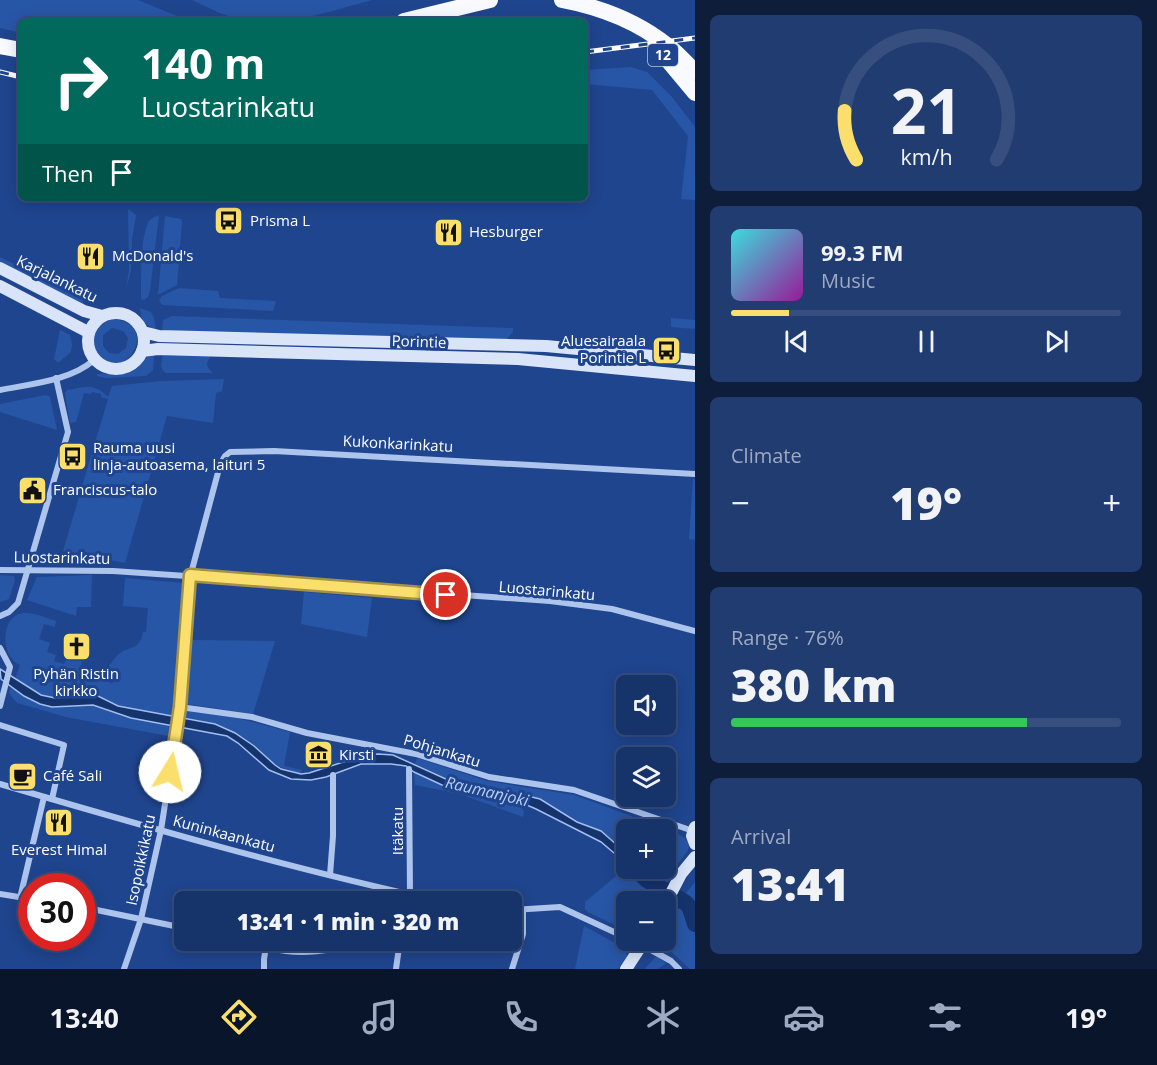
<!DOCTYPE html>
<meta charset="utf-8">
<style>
body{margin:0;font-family:"Open Sans",sans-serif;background:#203c70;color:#f1f3f6;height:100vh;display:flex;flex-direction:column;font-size:22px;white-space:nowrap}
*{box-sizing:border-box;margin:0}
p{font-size:20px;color:#9eaac1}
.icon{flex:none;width:33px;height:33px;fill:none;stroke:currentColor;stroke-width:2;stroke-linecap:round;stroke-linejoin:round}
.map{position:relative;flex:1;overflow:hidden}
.sheet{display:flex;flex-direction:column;gap:15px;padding:15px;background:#0d1d3a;width:462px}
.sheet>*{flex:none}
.hud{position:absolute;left:18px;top:18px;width:570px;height:183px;border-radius:9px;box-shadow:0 3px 15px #0003,0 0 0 2px #364f7e;background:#00695c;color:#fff;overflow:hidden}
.tools{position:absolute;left:616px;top:675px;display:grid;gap:12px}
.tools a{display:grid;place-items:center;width:60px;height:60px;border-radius:9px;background:#17346a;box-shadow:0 3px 15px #0003,0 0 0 2px #364f7e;font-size:30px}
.speed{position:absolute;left:18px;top:873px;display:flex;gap:12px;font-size:30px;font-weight:700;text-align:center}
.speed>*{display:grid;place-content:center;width:78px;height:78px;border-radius:50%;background:#17346a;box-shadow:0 3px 15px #0003,0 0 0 2px #364f7e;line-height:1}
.speed .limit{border:9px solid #d22;background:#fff;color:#111}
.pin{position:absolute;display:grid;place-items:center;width:51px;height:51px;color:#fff;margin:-26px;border:3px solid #fff;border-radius:50%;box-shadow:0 2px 6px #0007}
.me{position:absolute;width:66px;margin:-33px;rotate:9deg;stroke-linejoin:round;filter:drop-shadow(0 0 4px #0008)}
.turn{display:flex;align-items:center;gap:21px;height:126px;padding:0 24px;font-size:27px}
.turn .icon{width:78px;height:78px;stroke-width:2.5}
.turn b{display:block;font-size:42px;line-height:51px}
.then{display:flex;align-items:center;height:57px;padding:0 24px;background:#0003;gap:12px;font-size:22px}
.big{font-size:45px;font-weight:800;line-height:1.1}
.sheet .card{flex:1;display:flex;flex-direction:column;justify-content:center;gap:9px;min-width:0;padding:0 21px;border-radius:9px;background:#203c70}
.sheet .dial{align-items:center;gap:0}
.dial svg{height:156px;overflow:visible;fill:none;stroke:#364f7e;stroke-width:7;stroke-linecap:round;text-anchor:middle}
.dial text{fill:#f1f3f6;stroke:none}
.song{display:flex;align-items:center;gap:18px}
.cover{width:72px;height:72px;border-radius:9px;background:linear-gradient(135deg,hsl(180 70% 55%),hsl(300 70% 35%))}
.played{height:6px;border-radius:3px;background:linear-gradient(90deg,#fbdf6d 15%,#364f7e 15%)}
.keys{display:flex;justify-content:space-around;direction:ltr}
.heat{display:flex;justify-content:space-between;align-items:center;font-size:33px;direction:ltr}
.charge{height:9px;border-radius:4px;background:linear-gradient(90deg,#34c759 76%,#364f7e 0)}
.trip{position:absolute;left:174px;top:891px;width:348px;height:60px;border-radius:9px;background:#17346a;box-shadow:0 3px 15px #0003,0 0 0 2px #364f7e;font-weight:800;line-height:60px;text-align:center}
.tab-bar{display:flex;height:96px;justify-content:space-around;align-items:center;background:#09152a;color:#9eaac1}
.tab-bar .icon{width:42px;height:42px}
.tab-bar .current{color:#fbdf6d}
.tab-bar b{font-size:27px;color:#f1f3f6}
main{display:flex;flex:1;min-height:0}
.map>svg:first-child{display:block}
.green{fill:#2856a6;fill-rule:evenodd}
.water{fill:#15336d;stroke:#a1beee;stroke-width:1.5}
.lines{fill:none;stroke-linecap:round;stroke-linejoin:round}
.river{stroke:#15336d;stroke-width:16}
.minor{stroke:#adc4ed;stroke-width:6}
.secondary{stroke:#d9e4f9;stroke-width:12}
.trunk{stroke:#f9faff;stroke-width:16}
.rail-casing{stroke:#fff;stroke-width:5}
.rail{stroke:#1f458e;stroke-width:3;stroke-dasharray:9;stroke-linecap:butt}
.route-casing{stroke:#a39147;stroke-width:15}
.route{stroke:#fbdf6d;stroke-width:10}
.labels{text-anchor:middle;stroke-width:6;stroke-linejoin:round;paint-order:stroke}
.shield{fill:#1f458e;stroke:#bcc7dd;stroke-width:1.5}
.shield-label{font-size:14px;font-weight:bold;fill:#fff}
.poi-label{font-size:15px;fill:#fff;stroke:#1f458e;text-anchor:start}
.street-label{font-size:15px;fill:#fff;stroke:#1f458e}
.water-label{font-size:16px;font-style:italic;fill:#b9cff4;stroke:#1f458e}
</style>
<main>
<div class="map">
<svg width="695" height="969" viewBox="0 0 695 969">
<rect width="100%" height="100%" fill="#1f458e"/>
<g class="green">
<polygon points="0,0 138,0 189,21 21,21 21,33 0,28"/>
<path d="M 192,0 L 372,0 C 329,11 279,31 234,18 C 220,14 205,6 192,0 Z"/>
<polygon points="631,67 647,72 672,97 695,127 695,200 681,199 688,136 652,90 585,84 585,70"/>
<polygon points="128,209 136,215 132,240 131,271 126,289 129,270"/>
<path d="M 159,215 L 150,291 L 148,297 L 144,300 L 141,299 C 141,279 140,240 148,223 C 150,218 155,217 159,215 Z"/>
<polygon points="165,216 181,219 182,222 177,285 158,295"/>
<polygon points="0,257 82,298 84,305 0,262"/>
<polygon points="179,288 218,291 220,298 276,301 273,311 162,305 159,300 162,296"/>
<polygon points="140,308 151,312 154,318 156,331 142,321"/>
<polygon points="172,316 513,328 513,332 506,340 162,332 163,320"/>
<polygon points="671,318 695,320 695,329 671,327"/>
<path d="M 113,319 C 164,325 122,387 98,355 C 86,339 97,324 113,319 ZM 112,328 L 123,331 L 128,338 L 126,348 L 118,354 L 109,353 L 103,346 L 103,335 Z"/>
<polygon points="60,330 70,335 72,345 71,352 58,363 54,359"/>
<polygon points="163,353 211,355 207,363 208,368 213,373 166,373 163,371 161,366"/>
<path d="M 154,354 L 153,370 L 146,376 L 106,378 L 97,376 L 97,374 C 108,373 120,377 131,371 C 140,366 143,357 154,354 Z"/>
<path d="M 224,379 L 222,391 L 216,393 L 213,423 L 167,416 L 125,563 L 63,551 L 108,399 L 101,397 L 101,394 L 92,392 L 91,394 L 84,393 L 76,422 L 70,423 L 65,393 L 67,390 C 86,387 93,382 108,397 L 112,386 L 162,381 Z"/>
<polygon points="46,395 50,397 57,430 0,412 0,404"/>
<polygon points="693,479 695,479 695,540 689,539"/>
<polygon points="0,575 14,576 15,580 9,599 0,602"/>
<polygon points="92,575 91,607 77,607 76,616 27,600 37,577"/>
<path d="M 125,578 L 184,583 L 173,716 L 118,706 L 96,695 L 55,698 L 41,695 L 15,679 L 20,665 C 0,657 0,616 23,613 C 34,612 46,618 56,621 L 55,627 L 44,624 L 39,639 L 50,643 L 47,652 L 56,655 L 54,661 L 64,664 L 67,657 L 82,661 L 78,677 L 90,681 L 93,675 L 105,679 L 112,684 L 114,678 L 110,673 L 109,666 C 112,662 115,657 119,654 C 130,645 140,651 143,632 L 146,632 L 148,608 L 123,606 Z"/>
<polygon points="304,592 372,598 367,637 301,624"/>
<polygon points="191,640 275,641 253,714 187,704"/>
<polygon points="11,686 24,696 40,704 52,707 93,705 131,718 169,726 168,736 66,717 17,703 9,693"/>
<polygon points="183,710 237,718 290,732 284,766 302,770 301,774 275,765 254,746 225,728 208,722 182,717"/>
<polygon points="417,758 487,781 574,795 672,831 685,838 689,845 688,850 672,872 657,901 627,902 627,930 623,929 588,912 585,909 585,902 627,867 627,868 666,868 666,830 627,830 627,854 601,831 577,822 540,799 519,794 488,790 448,780 415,764"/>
<path d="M 414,772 C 450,789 481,796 520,802 L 524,812 L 523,817 L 460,794 L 415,785 Z"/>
<polygon points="695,882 695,969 690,969 662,943 666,940 666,935 686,893"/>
<polygon points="584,926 626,949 627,956 618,969 575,969"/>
<polygon points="656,956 666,963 658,969 645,969"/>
</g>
<g class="water">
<polygon points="0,669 41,695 55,698 96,695 118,706 215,724 235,733 254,746 275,765 281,769 301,774 309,773 362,756 378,754 393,755 448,780 488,790 519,794 540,799 577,822 601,831 627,854 627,868 614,853 601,842 536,809 520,802 477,795 442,785 414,772 406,766 391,764 361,764 326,777 311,780 291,779 269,770 238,743 227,736 131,718 93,705 52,707 40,704 24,696 1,679"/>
<path d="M 628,869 L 641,869 C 654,883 677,886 686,903 C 663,900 644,884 628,869 Z"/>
</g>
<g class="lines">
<polyline class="river" points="634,868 647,880 686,903 690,908 695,924"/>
<g class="minor">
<path d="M 0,390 C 30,384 70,381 94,360"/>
<polyline points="0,570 113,571 550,601 612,609 695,631"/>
<polyline points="0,616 9,612 18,603 68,432 56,378"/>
<polyline points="0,648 10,667 0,706"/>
<polyline points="180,707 252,717 307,733 416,754 489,777 574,790 693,831"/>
<polyline points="0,725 64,745 52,799"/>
<polyline points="409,769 410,894"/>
<path d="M 0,784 C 147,827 295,870 444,902"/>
<polyline points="330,875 333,836 333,775"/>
<polyline points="0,894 25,898 32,897"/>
<polyline points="20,898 44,797"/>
<polyline points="82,907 184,928"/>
<polyline points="512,910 560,907 627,938"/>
<path d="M 240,940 C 255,944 270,949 286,951 C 313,955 343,948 369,940"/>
<polyline points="633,940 671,961 679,969"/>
<polyline points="124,969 141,919 161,830 180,707 189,581 220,465 225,456 230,452 274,451 695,474"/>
<polyline points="264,969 264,959 266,947"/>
<polyline points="396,969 400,940"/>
<polyline points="512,969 523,934 523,910"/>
</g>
<g class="secondary">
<polyline points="0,268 84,311 102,316"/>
<polyline points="0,286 88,332"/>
<circle cx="116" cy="341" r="28"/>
<polyline points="143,332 159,336 546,346 695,360"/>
<polyline points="142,351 158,349 518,359 695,376"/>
<polyline points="695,827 692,836 695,844"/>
<polyline points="666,903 681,874 695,857"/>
<polyline points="626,969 645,940"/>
</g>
<g class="trunk">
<path d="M 562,0 C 599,7 638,22 668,46 C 678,53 686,63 695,72"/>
<polyline points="404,21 490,0"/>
<polyline points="0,46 21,50"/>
<polyline points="665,57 695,93"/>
</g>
<defs>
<g id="rail">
<polyline points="585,52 695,38"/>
<polyline points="0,72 21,77"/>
</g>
</defs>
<use href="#rail" class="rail-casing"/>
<use href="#rail" class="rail"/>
</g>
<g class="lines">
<defs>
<polyline id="route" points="170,772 180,707 190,575 446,595"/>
</defs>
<use href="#route" class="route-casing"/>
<use href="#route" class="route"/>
</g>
<defs>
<symbol id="bus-square" viewBox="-11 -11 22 22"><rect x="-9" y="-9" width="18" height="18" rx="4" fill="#fbdf6d" stroke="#1f458e"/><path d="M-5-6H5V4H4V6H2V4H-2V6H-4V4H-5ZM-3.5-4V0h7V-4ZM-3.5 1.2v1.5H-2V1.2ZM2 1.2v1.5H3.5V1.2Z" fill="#111"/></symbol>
<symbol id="restaurant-square" viewBox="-11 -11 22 22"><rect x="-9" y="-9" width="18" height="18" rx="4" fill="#fbdf6d" stroke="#1f458e"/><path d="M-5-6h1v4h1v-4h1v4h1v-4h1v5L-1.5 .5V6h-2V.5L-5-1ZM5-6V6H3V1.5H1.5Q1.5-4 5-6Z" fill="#111"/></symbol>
<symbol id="civic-square" viewBox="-11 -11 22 22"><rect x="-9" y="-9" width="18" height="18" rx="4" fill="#fbdf6d" stroke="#1f458e"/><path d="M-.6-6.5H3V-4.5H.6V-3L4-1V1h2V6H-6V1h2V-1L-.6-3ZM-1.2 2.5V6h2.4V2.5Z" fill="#111"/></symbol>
<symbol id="church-square" viewBox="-11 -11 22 22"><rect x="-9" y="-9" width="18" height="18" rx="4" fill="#fbdf6d" stroke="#1f458e"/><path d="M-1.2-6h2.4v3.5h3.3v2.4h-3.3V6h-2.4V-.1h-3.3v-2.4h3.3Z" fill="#111"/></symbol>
<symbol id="museum-square" viewBox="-11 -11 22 22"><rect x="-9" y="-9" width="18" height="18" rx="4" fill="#fbdf6d" stroke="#1f458e"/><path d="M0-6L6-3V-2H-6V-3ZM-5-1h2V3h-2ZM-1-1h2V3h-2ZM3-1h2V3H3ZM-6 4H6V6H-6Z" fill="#111"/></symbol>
<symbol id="cafe-square" viewBox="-11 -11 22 22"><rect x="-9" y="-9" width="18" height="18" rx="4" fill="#fbdf6d" stroke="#1f458e"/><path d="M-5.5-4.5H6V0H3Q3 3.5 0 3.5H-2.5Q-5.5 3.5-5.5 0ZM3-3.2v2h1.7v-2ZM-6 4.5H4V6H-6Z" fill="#111"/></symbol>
</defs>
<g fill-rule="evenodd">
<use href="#bus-square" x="212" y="204" width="33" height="33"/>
<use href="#restaurant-square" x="432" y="216" width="33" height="33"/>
<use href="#restaurant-square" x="74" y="240" width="33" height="33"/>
<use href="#bus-square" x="650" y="334" width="33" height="33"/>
<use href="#bus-square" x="56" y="440" width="33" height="33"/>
<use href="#civic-square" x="16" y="474" width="33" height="33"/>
<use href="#church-square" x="60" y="630" width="33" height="33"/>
<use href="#museum-square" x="302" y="738" width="33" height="33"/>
<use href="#cafe-square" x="6" y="760" width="33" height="33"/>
<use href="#restaurant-square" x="42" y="806" width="33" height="33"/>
</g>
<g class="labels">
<rect class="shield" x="648" y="44" width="30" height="22" rx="4.5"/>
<g class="shield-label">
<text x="663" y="60">12</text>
</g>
<g class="poi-label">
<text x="250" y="226">Prisma L</text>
<text x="469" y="237">Hesburger</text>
<text x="112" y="261">McDonald's</text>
<text x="646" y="346" text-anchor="end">Aluesairaala<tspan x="646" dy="17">Porintie L</tspan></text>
<text x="93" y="453">Rauma uusi<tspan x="93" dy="17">linja-autoasema, laituri 5</tspan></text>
<text x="53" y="495">Franciscus-talo</text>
<text x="76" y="679" text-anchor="middle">Pyhän Ristin<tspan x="76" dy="17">kirkko</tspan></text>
<text x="339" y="760">Kirsti</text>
<text x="43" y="781">Café Sali</text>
<text x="59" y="855" text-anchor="middle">Everest Himal</text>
</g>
<g class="street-label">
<text transform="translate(57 279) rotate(26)" y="5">Karjalankatu</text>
<text transform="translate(419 342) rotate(2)" y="5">Porintie</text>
<text transform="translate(398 444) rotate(3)" y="5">Kukonkarinkatu</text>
<text transform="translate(62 558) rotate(1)" y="5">Luostarinkatu</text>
<text transform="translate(547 591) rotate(5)" y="5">Luostarinkatu</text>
<text transform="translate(442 751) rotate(17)" y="5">Pohjankatu</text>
<text transform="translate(398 831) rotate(-90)" y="5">Itäkatu</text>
<text transform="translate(224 834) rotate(15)" y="5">Kuninkaankatu</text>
<text transform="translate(141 860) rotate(-78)" y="5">Isopoikkikatu</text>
</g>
<g class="water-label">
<text transform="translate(487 791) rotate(13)" y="6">Raumanjoki</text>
</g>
</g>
</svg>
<div class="tools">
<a><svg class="icon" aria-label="sound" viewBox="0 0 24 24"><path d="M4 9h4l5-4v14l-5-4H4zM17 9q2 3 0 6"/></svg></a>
<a><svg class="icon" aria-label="layers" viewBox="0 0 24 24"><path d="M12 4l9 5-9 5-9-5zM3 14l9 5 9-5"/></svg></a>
<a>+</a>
<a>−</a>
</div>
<div class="speed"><div class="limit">30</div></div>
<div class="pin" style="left:446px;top:595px;background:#d93025"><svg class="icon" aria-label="arrive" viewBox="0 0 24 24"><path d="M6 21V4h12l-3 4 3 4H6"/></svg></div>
<svg class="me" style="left:170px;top:772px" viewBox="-20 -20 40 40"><circle r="19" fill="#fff"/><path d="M0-13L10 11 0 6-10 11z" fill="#fbdf6d"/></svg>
<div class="trip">13:41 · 1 min · 320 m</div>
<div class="hud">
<div class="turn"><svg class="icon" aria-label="right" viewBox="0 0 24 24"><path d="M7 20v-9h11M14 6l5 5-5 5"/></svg><div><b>140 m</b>Luostarinkatu</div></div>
<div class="then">Then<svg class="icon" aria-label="arrive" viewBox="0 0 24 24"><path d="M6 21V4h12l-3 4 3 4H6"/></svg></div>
</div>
</div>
<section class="sheet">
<div class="card dial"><svg viewBox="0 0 100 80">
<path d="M14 69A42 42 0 1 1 86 69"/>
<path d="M14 69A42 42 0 0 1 8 44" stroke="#fbdf6d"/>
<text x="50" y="56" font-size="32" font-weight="700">21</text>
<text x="50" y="72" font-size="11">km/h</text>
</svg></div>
<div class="card">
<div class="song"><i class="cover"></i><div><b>99.3 FM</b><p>Music</p></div></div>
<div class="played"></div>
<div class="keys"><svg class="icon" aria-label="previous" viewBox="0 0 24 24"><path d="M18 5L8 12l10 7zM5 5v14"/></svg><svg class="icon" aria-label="pause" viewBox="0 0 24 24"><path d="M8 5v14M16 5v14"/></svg><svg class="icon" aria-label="next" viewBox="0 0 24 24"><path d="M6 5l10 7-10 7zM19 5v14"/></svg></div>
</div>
<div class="card"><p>Climate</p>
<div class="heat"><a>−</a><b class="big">19°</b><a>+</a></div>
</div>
<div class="card"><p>Range · 76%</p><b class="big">380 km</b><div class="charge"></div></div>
<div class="card"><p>Arrival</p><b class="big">13:41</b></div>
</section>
</main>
<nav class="tab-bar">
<b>13:40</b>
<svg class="icon current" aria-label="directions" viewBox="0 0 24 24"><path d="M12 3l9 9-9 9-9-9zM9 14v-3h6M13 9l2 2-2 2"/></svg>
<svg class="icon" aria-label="music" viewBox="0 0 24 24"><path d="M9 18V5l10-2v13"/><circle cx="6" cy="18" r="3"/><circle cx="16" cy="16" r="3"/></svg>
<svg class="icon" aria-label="phone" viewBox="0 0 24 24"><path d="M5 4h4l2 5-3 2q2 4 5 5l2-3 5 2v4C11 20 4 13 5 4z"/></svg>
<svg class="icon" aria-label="climate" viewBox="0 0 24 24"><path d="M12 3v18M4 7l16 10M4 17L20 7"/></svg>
<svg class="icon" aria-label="car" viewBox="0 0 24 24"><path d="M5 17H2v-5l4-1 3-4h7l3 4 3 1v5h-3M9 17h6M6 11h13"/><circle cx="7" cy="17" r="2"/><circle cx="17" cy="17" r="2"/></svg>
<svg class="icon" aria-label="filters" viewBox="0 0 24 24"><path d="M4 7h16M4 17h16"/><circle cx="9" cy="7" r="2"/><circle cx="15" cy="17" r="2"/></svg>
<b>19°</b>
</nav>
